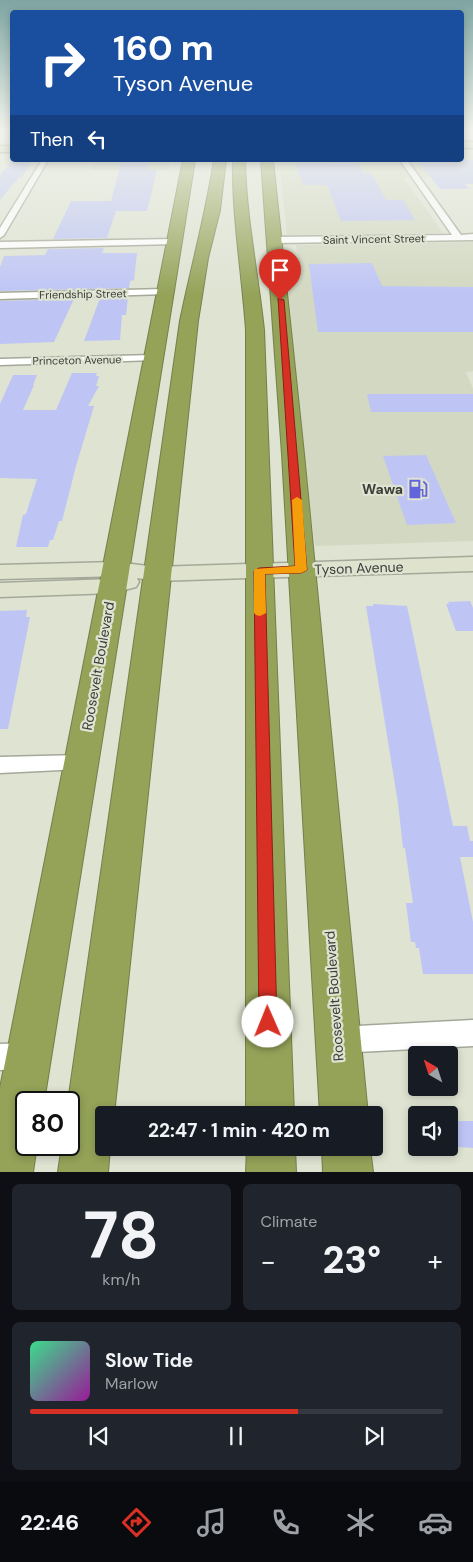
<!DOCTYPE html>
<meta charset="utf-8">
<style>
body{margin:0;font-family:"DM Sans",sans-serif;background:#20242c;color:#f1f3f6;height:100vh;display:flex;flex-direction:column;font-size:19px;white-space:nowrap}
*{box-sizing:border-box;margin:0}
p{font-size:16px;color:#9ea1a6}
.icon{flex:none;width:28px;height:28px;fill:none;stroke:currentColor;stroke-width:2;stroke-linecap:round;stroke-linejoin:round}
.map{position:relative;height:1172px;overflow:hidden}
.sheet{display:flex;flex-direction:column;gap:12px;padding:12px;background:#0d0f14;flex:1}
.sheet>*{flex:none}
.guide{position:absolute;left:10px;top:10px;width:454px;height:152px;border-radius:5px;box-shadow:0 2px 8px #0003;background:#1a4fa0;color:#fff;overflow:hidden}
.needle{width:32px;rotate:321deg}
.buttons{position:absolute;left:408px;top:1046px;display:grid;gap:10px}
.buttons a{display:grid;place-items:center;width:50px;height:50px;border-radius:5px;background:#171b24;box-shadow:0 2px 8px #0003;font-size:25px}
.speed{position:absolute;left:15px;top:1091px;display:flex;gap:10px;font-size:25px;font-weight:700;text-align:center}
.speed>*{display:grid;place-content:center;width:65px;height:65px;border-radius:50%;background:#171b24;box-shadow:0 2px 8px #0003;line-height:1}
.speed .limit{border:2px solid #111;border-radius:8px;background:#fff;color:#111}
.pin{position:absolute;display:grid;place-items:center;width:42px;height:42px;color:#fff;margin:-51px -21px;border-radius:50% 50% 50% 0;rotate:-45deg;box-shadow:0 0 5px #0007}
.pin .icon{rotate:45deg}
.me{position:absolute;width:55px;margin:-28px;rotate:359deg;stroke-linejoin:round;filter:drop-shadow(0 0 4px #0008)}
.turn{display:flex;align-items:center;gap:18px;height:105px;padding:0 20px;font-size:22px}
.turn .icon{width:65px;height:65px;stroke-width:2.5}
.turn b{display:block;font-size:35px;line-height:42px}
.then{display:flex;align-items:center;height:48px;padding:0 20px;background:#0003;gap:10px;font-size:19px}
.big{font-size:38px;font-weight:700;line-height:1.1}
.sheet .widget{flex:1;display:flex;flex-direction:column;justify-content:center;gap:8px;min-width:0;padding:0 18px;border-radius:8px;background:#20242c}
.sheet .dial{align-items:center;gap:0}
.dial b{font-size:65px;line-height:1}
.song{display:flex;align-items:center;gap:15px}
.cover{width:60px;height:60px;border-radius:8px;background:linear-gradient(135deg,hsl(150 70% 55%),hsl(300 70% 35%))}
.played{height:5px;border-radius:2px;background:linear-gradient(90deg,#d93025 65%,#363941 65%)}
.keys{display:flex;justify-content:space-around;direction:ltr}
.heat{display:flex;justify-content:space-between;align-items:center;font-size:28px;direction:ltr}
.sheet .tiles{flex:1;display:grid;gap:12px;grid-template-columns:1fr 1fr}
.widget:last-child{grid-column:span 2}
.trip{position:absolute;left:95px;top:1106px;width:288px;height:50px;border-radius:5px;background:#171b24;box-shadow:0 2px 8px #0003;font-weight:700;line-height:50px;text-align:center}
.tabs{display:flex;height:80px;justify-content:space-around;align-items:center;background:#090b0e;color:#9ea1a6}
.tabs .icon{width:35px;height:35px}
.tabs .current{color:#d93025}
.tabs b{font-size:22px;color:#f1f3f6}
.map>svg:first-child{display:block}
.built{fill:#d2d8c1}
.building{fill:#bec5f5}
.lines{fill:none;stroke-linecap:round;stroke-linejoin:round}
.street-casing{stroke:#a4a899;stroke-width:3}
.secondary-casing{stroke:#a4a899;stroke-width:3}
.primary-casing{stroke:#757f4c;stroke-width:3}
.highway-casing{stroke:#757f4c;stroke-width:2}
.street{fill:#fff;fill-rule:evenodd}
.secondary{fill:#dfe3cd;fill-rule:evenodd}
.primary{fill:#bfc89b;fill-rule:evenodd}
.highway{fill:#94a358;fill-rule:evenodd}
.route{fill:#d93025;stroke:#8d1f18}
.slow{fill:#f59e0b}
.labels{text-anchor:middle;stroke-width:4.5;stroke-linejoin:round;paint-order:stroke}
.far-street-label{font-size:11px;fill:#3b3d37;stroke:#dee3d2}
.poi-label{font-size:14px;font-weight:bold;fill:#3b3d37;stroke:#dee3d2;text-anchor:end}
.street-label{font-size:14px;fill:#3b3d37;stroke:#dee3d2}
</style>
<div class="map">
<svg width="473" height="1172" viewBox="0 0 473 1172">
<rect width="100%" height="100%" fill="#dee3d2"/>
<g class="built">
<polygon points="461,148 473,148 473,176 403,177 443,233 287,235 279,160 461,160"/>
<polygon points="58,160 170,160 168,170 91,170 95,160"/>
<polygon points="473,242 473,371 466,372 473,389 473,541 315,546 298,416 288,278 301,278 296,245"/>
</g>
<g class="building">
<polygon points="12,160 33,160 22,177 19,177 0,200 0,175"/>
<polygon points="122,160 148,160 147,170 157,170 147,211 116,211 107,238 53,239 71,201 111,201"/>
<polygon points="417,160 473,160 473,184 465,184 469,189 440,189"/>
<polygon points="357,162 363,173 370,173 374,177 386,200 403,200 415,220 341,221 327,185 303,185 296,163"/>
<polygon points="104,248 102,253 137,253 134,280 130,281 129,288 0,291 0,267 4,256 45,255 48,249"/>
<polygon points="372,263 382,286 473,287 473,332 318,332 309,264"/>
<polygon points="128,297 126,315 122,315 120,340 84,341 100,298"/>
<polygon points="74,299 54,342 0,344 0,301"/>
<polygon points="72,373 97,373 96,376 99,376 96,386 99,386 88,406 94,406 76,466 62,521 59,521 53,540 50,540 48,547 16,547 23,515 26,514 37,479 0,478 0,404 13,375 37,375 33,385 34,385 23,410 56,410"/>
<polygon points="367,394 473,394 473,412 371,412"/>
<polygon points="426,455 456,523 407,525 383,456"/>
<polygon points="470,601 473,608 473,631 456,631 446,604 449,604 448,602"/>
<polygon points="373,604 407,606 453,826 467,826 470,841 473,841 473,857 460,857 473,922 473,974 423,974 419,948 416,948 415,942 411,942 406,903 413,903 405,848 403,848 398,803 366,606 373,606"/>
<polygon points="27,610 26,617 30,617 8,729 0,729 0,611"/>
<polygon points="454,1121 473,1121 473,1148 458,1147"/>
</g>
<g class="lines">
<defs>
<g id="street">
<polygon points="42,160 48,160 4,235 0,238 0,228"/>
<polygon points="400,160 407,160 461,235 473,234 473,240 276,243 272,240 276,237 452,235"/>
<polygon points="174,239 177,240 177,244 0,248 0,242"/>
<polygon points="165,289 168,290 168,294 0,299 0,293"/>
<polygon points="153,355 159,358 157,360 0,365 0,359"/>
<polygon points="81,755 88,757 91,762 88,767 81,769 0,773 0,757"/>
<polygon points="473,1020 473,1046 338,1053 329,1049 325,1040 329,1031 338,1027"/>
<polygon points="28,1043 37,1047 41,1056 37,1065 28,1069 0,1070 0,1044"/>
</g>
<polygon id="secondary" points="473,557 473,571 156,581 137,578 139,582 136,587 113,593 0,597 0,583 113,579 123,576 0,579 0,565 116,562 156,567"/>
<g id="primary">
<rect x="461" y="142" width="12" height="6"/>
<rect x="0" y="146" width="12" height="6"/>
</g>
<g id="highway">
<polygon points="183,160 195,160 44,1102 26,1102 26,1145 37,1145 33,1172 0,1172 0,1088"/>
<path d="M 214,160 L 226,160 L 220,210 L 208,258 L 198,321 L 114,1115 L 104,1115 L 104,1148 L 110,1148 L 108,1172 L 58,1172 L 62,1145 L 69,1145 L 68,1102 L 180,321 C 191,267 206,214 214,160 Z"/>
<path d="M 233,160 L 245,160 C 246,217 258,273 264,330 L 294,1115 L 246,1115 L 246,330 C 242,273 232,217 233,160 Z"/>
<polygon points="261,160 273,160 304,454 368,1115 320,1115 282,454"/>
<polygon points="247,1148 295,1148 296,1172 246,1172"/>
<polygon points="322,1148 370,1148 373,1172 323,1172"/>
</g>
</defs>
<use href="#street" class="street-casing"/>
<use href="#secondary" class="secondary-casing"/>
<use href="#primary" class="primary-casing"/>
<use href="#highway" class="highway-casing"/>
<use href="#street" class="street"/>
<use href="#secondary" class="secondary"/>
<use href="#primary" class="primary"/>
<use href="#highway" class="highway"/>
</g>
<linearGradient id="sky" x2="0" y2="1"><stop stop-color="#7ea5a2"/><stop offset="0.44" stop-color="#f0f2eb"/><stop offset="1" stop-color="#f0f2eb" stop-opacity="0"/></linearGradient>
<rect width="473" height="295" fill="url(#sky)"/>
<polygon class="route" points="278,298 284,300 307,570 301,573 265,574 277,1022 275,1028 268,1031 262,1028 259,1022 254,571 259,568 295,566"/>
<polygon class="slow" points="297,497 302,500 307,570 301,573 265,574 266,613 260,616 256,615 254,613 254,571 255,569 295,566 292,500"/>
<defs>
<symbol id="fuel-bare" viewBox="-9 -9 18 18"><path d="M-5.5-6h7V0h2V4h1.3V-2.5L3-4.5l.8-.8L6-3V5H2.5V1h-1V6h-7ZM-4.2-4.7v3.2H.2V-4.7Z" fill="#6164dd" stroke="#dee3d2" stroke-width="2.5" paint-order="stroke"/></symbol>
</defs>
<g fill-rule="evenodd">
<use href="#fuel-bare" x="404" y="475" width="28" height="28"/>
</g>
<g class="labels">
<g class="far-street-label">
<text transform="translate(374 239) rotate(-1)" y="4">Saint Vincent Street</text>
<text transform="translate(83 294) rotate(-1)" y="4">Friendship Street</text>
<text transform="translate(77 360) rotate(-1)" y="4">Princeton Avenue</text>
</g>
<g class="poi-label">
<text x="403" y="494">Wawa</text>
</g>
<g class="street-label">
<text transform="translate(359 568) rotate(-2)" y="5">Tyson Avenue</text>
<text transform="translate(98 666) rotate(-80)" y="5">Roosevelt Boulevard</text>
<text transform="translate(334 996) rotate(-94)" y="5">Roosevelt Boulevard</text>
</g>
</g>
</svg>
<div class="buttons">
<a><svg class="needle" viewBox="-14 -14 28 28"><path d="M0-13l5 13h-10z" fill="#e53935"/><path d="M0 13l5-13h-10z" fill="#9ea1a6"/></svg></a>
<a><svg class="icon" aria-label="sound" viewBox="0 0 24 24"><path d="M4 9h4l5-4v14l-5-4H4zM17 9q2 3 0 6"/></svg></a>
</div>
<div class="speed"><div class="limit">80</div></div>
<div class="pin" style="left:280px;top:300px;background:#d93025"><svg class="icon" aria-label="arrive" viewBox="0 0 24 24"><path d="M6 21V4h12l-3 4 3 4H6"/></svg></div>
<svg class="me" style="left:268px;top:1022px" viewBox="-20 -20 40 40"><circle r="19" fill="#fff"/><path d="M0-13L10 11 0 6-10 11z" fill="#d93025"/></svg>
<div class="trip">22:47 · 1 min · 420 m</div>
<div class="guide">
<div class="turn"><svg class="icon" aria-label="right" viewBox="0 0 24 24"><path d="M7 20v-9h11M14 6l5 5-5 5"/></svg><div><b>160 m</b>Tyson Avenue</div></div>
<div class="then">Then<svg class="icon" aria-label="left" viewBox="0 0 24 24"><path d="M17 20v-9H6M10 6l-5 5 5 5"/></svg></div>
</div>
</div>
<section class="sheet">
<div class="tiles">
<div class="widget dial"><b>78</b><p>km/h</p></div>
<div class="widget"><p>Climate</p>
<div class="heat"><a>−</a><b class="big">23°</b><a>+</a></div>
</div>
<div class="widget">
<div class="song"><i class="cover"></i><div><b>Slow Tide</b><p>Marlow</p></div></div>
<div class="played"></div>
<div class="keys"><svg class="icon" aria-label="previous" viewBox="0 0 24 24"><path d="M18 5L8 12l10 7zM5 5v14"/></svg><svg class="icon" aria-label="pause" viewBox="0 0 24 24"><path d="M8 5v14M16 5v14"/></svg><svg class="icon" aria-label="next" viewBox="0 0 24 24"><path d="M6 5l10 7-10 7zM19 5v14"/></svg></div>
</div>
</div>
</section>
<nav class="tabs">
<b>22:46</b>
<svg class="icon current" aria-label="directions" viewBox="0 0 24 24"><path d="M12 3l9 9-9 9-9-9zM9 14v-3h6M13 9l2 2-2 2"/></svg>
<svg class="icon" aria-label="music" viewBox="0 0 24 24"><path d="M9 18V5l10-2v13"/><circle cx="6" cy="18" r="3"/><circle cx="16" cy="16" r="3"/></svg>
<svg class="icon" aria-label="phone" viewBox="0 0 24 24"><path d="M5 4h4l2 5-3 2q2 4 5 5l2-3 5 2v4C11 20 4 13 5 4z"/></svg>
<svg class="icon" aria-label="climate" viewBox="0 0 24 24"><path d="M12 3v18M4 7l16 10M4 17L20 7"/></svg>
<svg class="icon" aria-label="car" viewBox="0 0 24 24"><path d="M5 17H2v-5l4-1 3-4h7l3 4 3 1v5h-3M9 17h6M6 11h13"/><circle cx="7" cy="17" r="2"/><circle cx="17" cy="17" r="2"/></svg>
</nav>
